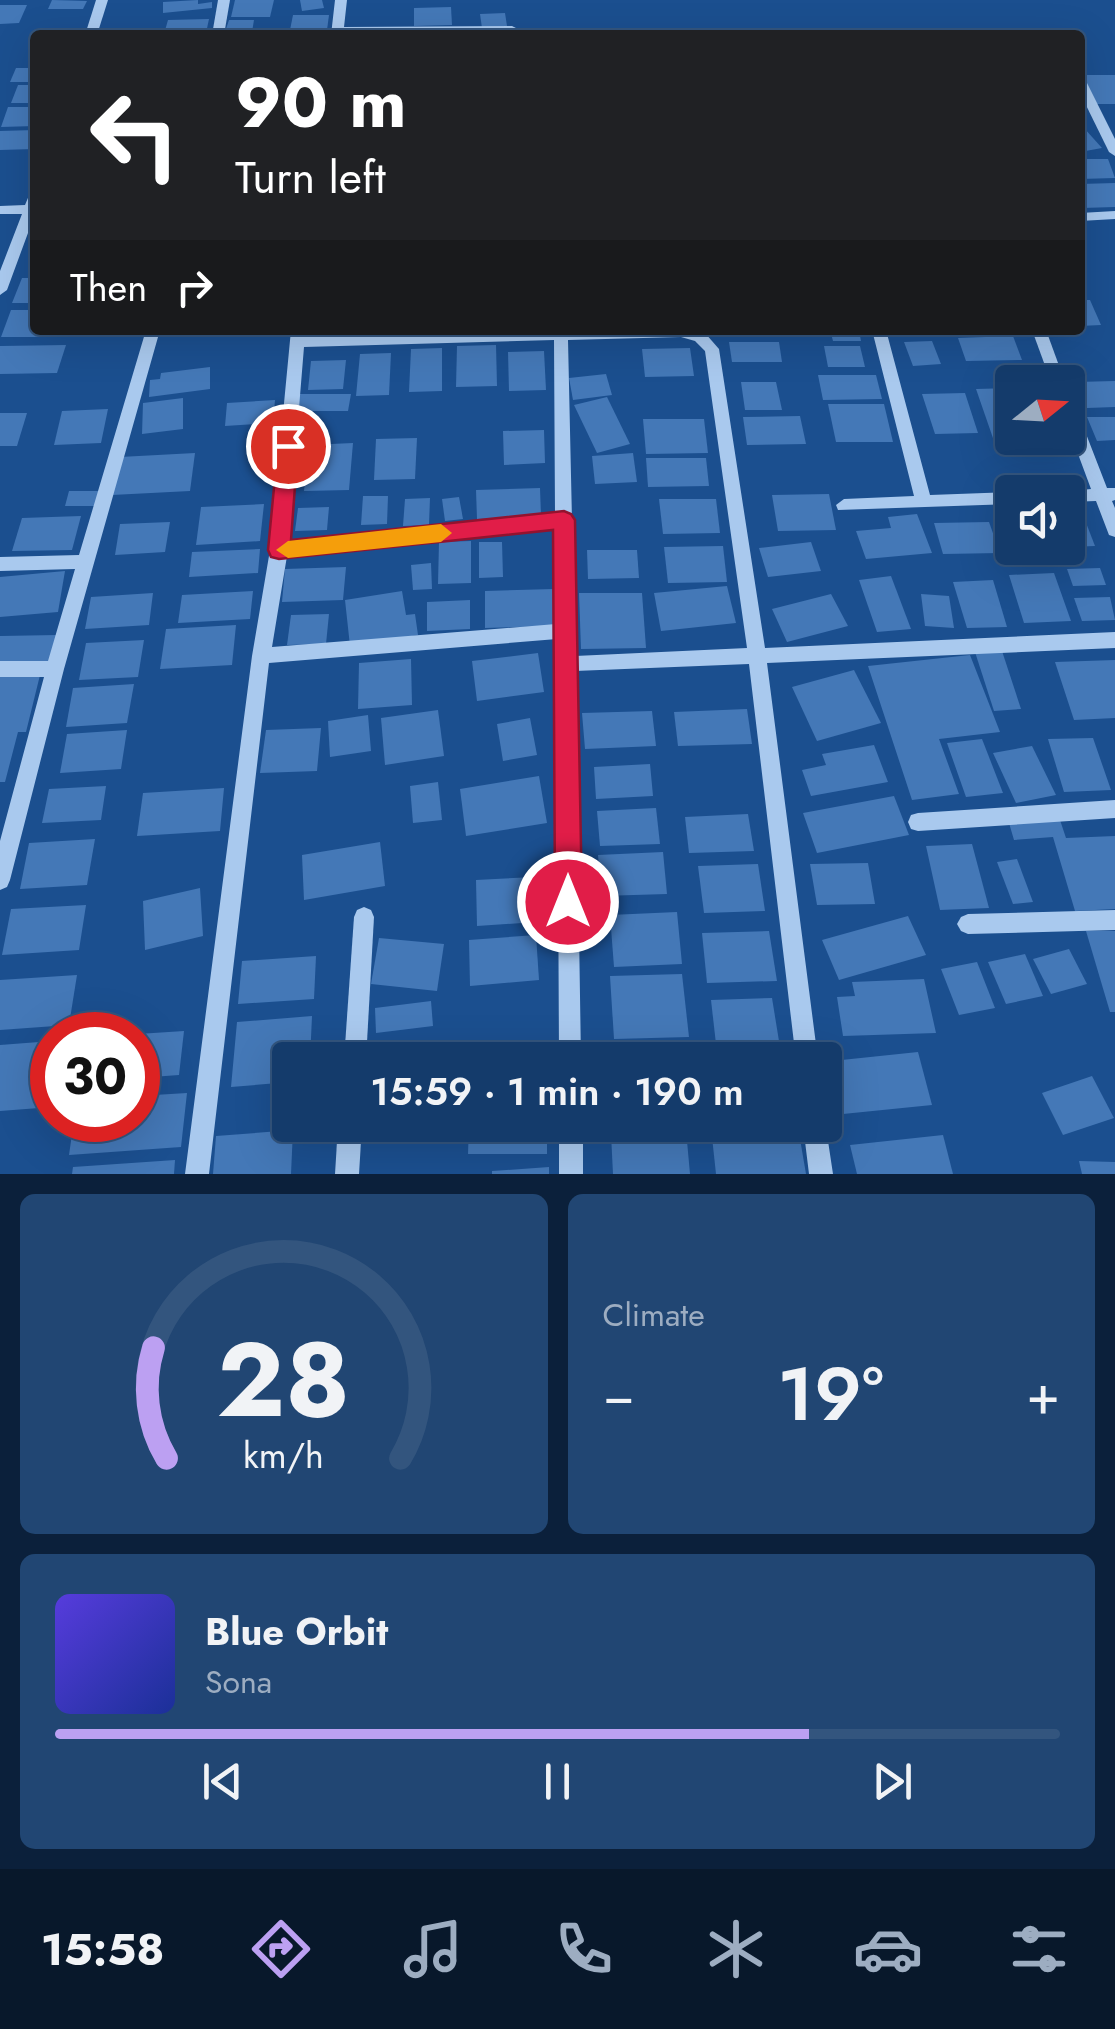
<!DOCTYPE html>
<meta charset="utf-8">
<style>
body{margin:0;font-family:Jost,sans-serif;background:#214673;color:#f1f3f6;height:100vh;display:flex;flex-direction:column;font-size:38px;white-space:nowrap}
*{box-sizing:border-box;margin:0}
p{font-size:32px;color:#9dadc1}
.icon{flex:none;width:55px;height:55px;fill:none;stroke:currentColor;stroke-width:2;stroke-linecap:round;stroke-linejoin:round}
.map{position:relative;height:1174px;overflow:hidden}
.drawer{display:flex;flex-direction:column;gap:20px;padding:20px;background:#0b203b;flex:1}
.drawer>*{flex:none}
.hud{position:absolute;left:30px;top:30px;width:1055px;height:305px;border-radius:10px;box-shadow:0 10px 40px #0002,0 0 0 2px #33557e;background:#202124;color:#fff;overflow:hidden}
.needle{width:65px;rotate:72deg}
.controls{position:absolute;left:995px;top:365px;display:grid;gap:20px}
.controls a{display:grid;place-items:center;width:90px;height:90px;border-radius:10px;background:#143b6b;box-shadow:0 10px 40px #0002,0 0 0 2px #33557e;font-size:50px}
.speed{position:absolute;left:30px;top:1012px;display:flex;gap:20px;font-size:50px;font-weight:700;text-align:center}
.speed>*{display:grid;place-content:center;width:130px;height:130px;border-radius:50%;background:#143b6b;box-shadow:0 10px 40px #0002,0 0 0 2px #33557e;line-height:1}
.speed .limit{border:15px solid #d22;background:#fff;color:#111}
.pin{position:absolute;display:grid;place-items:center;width:85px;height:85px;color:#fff;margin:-42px;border:5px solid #fff;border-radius:50%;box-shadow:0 2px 10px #0007}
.me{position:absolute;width:110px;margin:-55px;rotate:0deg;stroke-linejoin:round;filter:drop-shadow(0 0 8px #0008)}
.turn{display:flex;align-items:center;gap:35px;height:210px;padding:0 40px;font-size:45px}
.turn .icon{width:130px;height:130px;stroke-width:2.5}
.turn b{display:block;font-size:70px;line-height:85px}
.then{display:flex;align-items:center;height:95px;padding:0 40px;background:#0003;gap:20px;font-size:38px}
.big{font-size:75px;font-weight:600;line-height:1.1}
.drawer .card{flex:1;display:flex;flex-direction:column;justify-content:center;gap:15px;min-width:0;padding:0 35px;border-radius:15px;background:#214673}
.drawer .dial{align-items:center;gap:0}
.dial svg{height:260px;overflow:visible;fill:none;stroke:#33557e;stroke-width:7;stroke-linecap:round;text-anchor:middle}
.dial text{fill:#f1f3f6;stroke:none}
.song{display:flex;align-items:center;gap:30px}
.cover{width:120px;height:120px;border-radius:15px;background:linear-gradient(135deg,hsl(250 70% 55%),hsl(230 70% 35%))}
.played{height:10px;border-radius:5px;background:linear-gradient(90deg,#bca0f2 75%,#33557e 75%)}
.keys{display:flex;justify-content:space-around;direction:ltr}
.heat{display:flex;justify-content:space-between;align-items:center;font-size:55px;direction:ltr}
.drawer .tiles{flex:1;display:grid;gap:20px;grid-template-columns:1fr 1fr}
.card:last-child{grid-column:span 2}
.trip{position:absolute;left:272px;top:1042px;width:570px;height:100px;border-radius:10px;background:#143b6b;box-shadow:0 10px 40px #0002,0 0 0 2px #33557e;font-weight:600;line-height:100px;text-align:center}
.menu{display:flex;height:160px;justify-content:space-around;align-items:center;background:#08182b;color:#9dadc1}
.menu .icon{width:70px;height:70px}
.menu .active{color:#bca0f2}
.menu b{font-size:45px;color:#f1f3f6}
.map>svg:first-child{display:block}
.building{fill:#4478b7}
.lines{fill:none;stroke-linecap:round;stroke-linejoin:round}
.minor{fill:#a9c9ee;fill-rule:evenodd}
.route{fill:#e11d48;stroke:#92132f;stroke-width:2.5}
.slow{fill:#f59e0b}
</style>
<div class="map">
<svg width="1115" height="1174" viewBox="0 0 1115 1174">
<rect width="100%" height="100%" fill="#1b4f8f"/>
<g class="building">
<polygon points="52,0 87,1 83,9 48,9"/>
<polygon points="198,0 198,4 212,2 212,8 163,13 163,2"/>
<polygon points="235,0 274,0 270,17 231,17"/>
<polygon points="300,0 322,0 324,8 302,11"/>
<polygon points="0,5 27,5 19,23 0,24"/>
<polygon points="451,7 452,25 414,26 414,8"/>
<polygon points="505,13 507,26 482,28 480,14"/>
<polygon points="293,15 329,15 327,30 290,30"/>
<polygon points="209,19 206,33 164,34 168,20"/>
<polygon points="229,20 254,20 252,32 225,32"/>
<polygon points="16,68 35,68 35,82 10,82"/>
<polygon points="1082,75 1115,75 1115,104 1096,104"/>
<polygon points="18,85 35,85 35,103 11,103"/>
<polygon points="8,107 35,107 35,126 1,127"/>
<polygon points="1084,128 1102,148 1080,152 1080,129"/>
<polygon points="35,130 34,149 0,150 0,131"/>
<polygon points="1080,159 1108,159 1115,178 1080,179"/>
<polygon points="1115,183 1115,207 1082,208 1080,184"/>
<polygon points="22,278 35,278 35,303 12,303"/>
<polygon points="1080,300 1090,300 1101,325 1080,326"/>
<polygon points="11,310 35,310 35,330 63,330 61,337 1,337"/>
<polygon points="75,330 132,330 131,334 74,334"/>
<polygon points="830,330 859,330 861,341 833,341"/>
<polygon points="1013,336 1022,360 966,361 958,338"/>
<polygon points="932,341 941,364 913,366 904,342"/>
<polygon points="729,342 779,342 782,362 732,362"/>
<polygon points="66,345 57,373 0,374 0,346"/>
<polygon points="496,345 497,386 456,387 457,346"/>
<polygon points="824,346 860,346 865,367 828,367"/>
<polygon points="442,348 442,391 409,392 411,349"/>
<polygon points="690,348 694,376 645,377 642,349"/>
<polygon points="544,351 546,390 509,391 508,352"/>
<polygon points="391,353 389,395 356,396 360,354"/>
<polygon points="346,360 343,389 308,390 311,361"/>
<polygon points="210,367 210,389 149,397 150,380 160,379 161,373"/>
<polygon points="606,374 612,395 573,400 569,378"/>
<polygon points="818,375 876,375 882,399 823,400"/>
<polygon points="1115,381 1115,407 1087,408 1076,382"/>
<polygon points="741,382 776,382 782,410 745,410"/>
<polygon points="1012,388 1012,441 994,441 976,389"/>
<polygon points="965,393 978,433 935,434 922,394"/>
<polygon points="296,394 351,394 348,411 293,411"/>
<polygon points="607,397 630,444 597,453 574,405"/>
<polygon points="183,398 183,429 142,434 143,403"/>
<polygon points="275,400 273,423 225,426 227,403"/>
<polygon points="828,404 884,404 893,442 836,442"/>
<polygon points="108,409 101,443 54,445 62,411"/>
<polygon points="0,413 27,413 17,446 0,446"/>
<polygon points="800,416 806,444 747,445 743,417"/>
<polygon points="1087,417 1115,417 1115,440 1097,441"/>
<polygon points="643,419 704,419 708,453 646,454"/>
<polygon points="544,430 545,463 504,465 503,431"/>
<polygon points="417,438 415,479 374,480 376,439"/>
<polygon points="353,443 349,490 304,491 309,445"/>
<polygon points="195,453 190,491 112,495 120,457"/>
<polygon points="633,453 637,482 595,484 592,456"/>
<polygon points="646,458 706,458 709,486 648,487"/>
<polygon points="540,488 541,516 477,519 476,490"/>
<polygon points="69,491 99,491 95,506 65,506"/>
<polygon points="829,494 836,530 778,531 772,495"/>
<polygon points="363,496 388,496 387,524 361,525"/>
<polygon points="459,497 463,519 445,521 442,499"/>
<polygon points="430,498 429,525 403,526 405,499"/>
<polygon points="659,499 716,499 720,533 663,534"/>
<polygon points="264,504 260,541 196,545 201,507"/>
<polygon points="329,507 327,530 295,531 298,508"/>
<polygon points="917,514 932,553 866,559 856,531 891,528 888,517"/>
<polygon points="1083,515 1095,546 1068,547 1068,516"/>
<polygon points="81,516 72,550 12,551 22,518"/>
<polygon points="170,522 165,552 115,555 120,524"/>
<polygon points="989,522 1000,553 943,554 934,523"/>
<polygon points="471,541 471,583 438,584 439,542"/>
<polygon points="479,542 502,542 503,577 479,578"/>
<polygon points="811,542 821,571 768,577 759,548"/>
<polygon points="723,546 727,582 668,583 664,547"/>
<polygon points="260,549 258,573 189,577 192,552"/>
<polygon points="587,550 637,550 639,578 588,579"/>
<polygon points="431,563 432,589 413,590 411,565"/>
<polygon points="346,567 343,600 282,602 285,569"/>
<polygon points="1100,568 1106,585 1073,586 1067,569"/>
<polygon points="65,571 58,612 0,617 0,577"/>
<polygon points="1054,573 1071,621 1024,623 1009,575"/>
<polygon points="891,576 911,629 877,632 859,580"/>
<polygon points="993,580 1007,627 967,628 953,582"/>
<polygon points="727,586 736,623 661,631 654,593"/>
<polygon points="554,589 556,626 485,628 485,591"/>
<polygon points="253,591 250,619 178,623 182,595"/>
<polygon points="402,591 406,615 415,614 418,635 350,646 345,600"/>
<polygon points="153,593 149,625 85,629 91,597"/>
<polygon points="579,593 642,593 646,648 581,649"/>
<polygon points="831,594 848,626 787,642 772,609"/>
<polygon points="921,594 949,596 954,628 925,626"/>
<polygon points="1110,597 1115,620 1082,621 1074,598"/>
<polygon points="470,600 470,629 427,631 427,602"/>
<polygon points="329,614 326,644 287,645 291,615"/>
<polygon points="236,625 232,665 160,669 166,629"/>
<polygon points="57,635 50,662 0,663 0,636"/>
<polygon points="144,640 138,677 79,680 86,643"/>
<polygon points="1002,651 1021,709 994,711 975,652"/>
<polygon points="538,653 544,692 477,701 472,661"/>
<polygon points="970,655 1000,732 939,739 959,794 912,800 868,666"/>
<polygon points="411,659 412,705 358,709 359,663"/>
<polygon points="1115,660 1115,718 1074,720 1055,662"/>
<polygon points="854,670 881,723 817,741 792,687"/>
<polygon points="41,671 26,732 18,732 5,782 0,782 0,672"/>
<polygon points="134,684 127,723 66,727 73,688"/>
<polygon points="747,709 752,744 678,746 674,712"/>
<polygon points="438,710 444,756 385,765 381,718"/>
<polygon points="652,711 656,746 585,749 582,713"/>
<polygon points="368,715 371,751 330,757 328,721"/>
<polygon points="530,718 537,755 503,761 497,724"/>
<polygon points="321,728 317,771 260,773 266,730"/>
<polygon points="127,730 121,769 60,773 67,734"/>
<polygon points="1093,738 1111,790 1064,792 1048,739"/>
<polygon points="982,739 1003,793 966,797 947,743"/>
<polygon points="874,745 888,782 811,796 802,770 826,765 822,754"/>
<polygon points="1032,746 1056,795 1016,803 993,753"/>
<polygon points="650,764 653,796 596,799 594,767"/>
<polygon points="539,776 547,823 466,836 460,789"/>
<polygon points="438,782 442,820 413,823 410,786"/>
<polygon points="106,786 101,820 42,823 49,789"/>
<polygon points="224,788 220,831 137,836 143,793"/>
<polygon points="894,796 909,835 817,853 803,813"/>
<polygon points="656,808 660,844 600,846 597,811"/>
<polygon points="748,814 754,851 689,853 685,817"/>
<polygon points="1060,820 1066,838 1115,836 1115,909 1075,911 1053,837 1014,840 1009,823"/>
<polygon points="95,839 87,885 20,889 29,843"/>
<polygon points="380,842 385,886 304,900 302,855"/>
<polygon points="972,844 989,908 940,910 926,846"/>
<polygon points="663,852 667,894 601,896 598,855"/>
<polygon points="1017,859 1033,902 1013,904 997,862"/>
<polygon points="868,863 875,904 817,905 810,864"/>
<polygon points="758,864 765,911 704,913 698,866"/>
<polygon points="534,877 536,922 477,926 476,880"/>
<polygon points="200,888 203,936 145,950 143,901"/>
<polygon points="86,905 79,950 2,955 11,909"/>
<polygon points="677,912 682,964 614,967 610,915"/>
<polygon points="908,916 926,955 839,980 822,940"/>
<polygon points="769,931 777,981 707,983 702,933"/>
<polygon points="1086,931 1115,931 1115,1012 1110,1012"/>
<polygon points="536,935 539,980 470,986 469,940"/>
<polygon points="379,938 444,944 437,991 371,984"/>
<polygon points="1069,949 1087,984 1051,994 1033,959"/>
<polygon points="1025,954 1043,996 1006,1004 988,962"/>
<polygon points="316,956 314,999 238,1004 242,961"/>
<polygon points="977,962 995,1008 959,1015 941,969"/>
<polygon points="682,974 689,1037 614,1039 610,976"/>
<polygon points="77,975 69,1025 0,1030 0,980"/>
<polygon points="924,979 936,1033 843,1036 837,997 855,996 852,982"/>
<polygon points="772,998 779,1041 716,1044 711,1000"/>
<polygon points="431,1001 433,1026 376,1033 375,1008"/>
<polygon points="312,1016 310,1060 290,1060 290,1082 231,1087 237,1022"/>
<polygon points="184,1031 179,1075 138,1078 138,1034"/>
<polygon points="52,1041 52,1107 0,1111 0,1045"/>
<polygon points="431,1046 431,1060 362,1060 362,1051"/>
<polygon points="918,1052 932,1105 843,1114 832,1061"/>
<polygon points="1092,1076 1114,1118 1063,1135 1042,1093"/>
<polygon points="187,1093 181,1147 69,1155 74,1120 138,1120 138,1096"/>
<polygon points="469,1125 547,1125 547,1154 468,1154"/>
<polygon points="293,1130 291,1174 213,1174 216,1136"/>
<polygon points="686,1130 690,1174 613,1174 611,1134"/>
<polygon points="799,1133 806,1174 716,1174 712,1137"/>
<polygon points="943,1135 953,1174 857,1174 850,1145"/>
<polygon points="175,1160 174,1174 72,1174 73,1167"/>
<polygon points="1079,1161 1115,1162 1115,1174 1082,1174"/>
<polygon points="549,1167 549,1174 492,1174 492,1171"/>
</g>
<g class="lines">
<g class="minor">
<polygon points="96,0 108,0 97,35 85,35"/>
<polygon points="218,0 230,0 224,35 212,35"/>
<polygon points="335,0 347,0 344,27 512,26 518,29 512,32 331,35"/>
<polygon points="800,30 807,35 795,35"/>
<polygon points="1080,77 1086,81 1115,139 1115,156 1109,152 1080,93"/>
<polygon points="35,192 35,214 7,290 0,295 0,271 22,214 0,214 0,206 25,205 30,193"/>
<polygon points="1115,211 1115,219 1080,221 1080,213"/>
<polygon points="146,330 160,330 64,669 10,880 7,887 0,890 0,841 44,677 0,677 0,661 48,661 75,569 0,571 0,557 79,555"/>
<path d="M 291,330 L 305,330 L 305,337 L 560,330 L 693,330 L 705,333 L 719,349 L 765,648 L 1115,632 L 1115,648 L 767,663 L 818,1060 L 796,1060 L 749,664 L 575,671 L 581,1060 L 559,1060 L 557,639 L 269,663 L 209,1174 L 185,1174 L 252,656 L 270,550 ZM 681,337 L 695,341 L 705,351 L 747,648 L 575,656 L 568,340 ZM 554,340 L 555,514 L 288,542 L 304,347 ZM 555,528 L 556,624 L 272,647 L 287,556 Z"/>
<polygon points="872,330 886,330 930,495 1012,492 1015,492 1012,492 1012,504 838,510 836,505 844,499 914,496"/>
<polygon points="1032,330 1046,330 1065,382 1051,382"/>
<polygon points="1068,402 1076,408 1107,488 1115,488 1115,500 1112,501 1115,508 1115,537 1109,535 1096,501 1068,502 1068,492 1062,492 1091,489 1068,427"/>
<polygon points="1115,800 1115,818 918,831 911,829 908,822 911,815 918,813"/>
<polygon points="364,907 371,910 374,917 366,1060 344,1060 354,917 357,910"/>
<polygon points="1115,910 1115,930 968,934 961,931 957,924 961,917 968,914"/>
<polygon points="825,1121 833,1174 809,1174 803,1125 825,1125"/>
<polygon points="338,1125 362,1125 359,1174 335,1174"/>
<rect x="559" y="1125" width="24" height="49"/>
</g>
</g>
<polygon class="route" points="288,438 298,446 291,540 564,511 571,514 575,520 582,902 578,911 568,915 559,911 555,902 553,530 279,559 271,557 268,550 278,446"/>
<polygon class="slow" points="441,524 452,533 441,542 288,558 276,550 288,541"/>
</svg>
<div class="controls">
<a><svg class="needle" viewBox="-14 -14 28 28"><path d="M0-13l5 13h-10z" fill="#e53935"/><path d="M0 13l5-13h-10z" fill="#9dadc1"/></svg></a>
<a><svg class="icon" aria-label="sound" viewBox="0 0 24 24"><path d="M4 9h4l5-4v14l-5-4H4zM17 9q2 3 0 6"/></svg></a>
</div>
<div class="speed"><div class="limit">30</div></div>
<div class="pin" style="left:288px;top:446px;background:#d93025"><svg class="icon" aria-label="arrive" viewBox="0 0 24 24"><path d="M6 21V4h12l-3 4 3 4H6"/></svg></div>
<svg class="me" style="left:568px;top:902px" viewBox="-20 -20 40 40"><circle r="17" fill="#e11d48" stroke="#fff" stroke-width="3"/><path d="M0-11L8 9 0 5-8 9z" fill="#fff"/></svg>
<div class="trip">15:59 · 1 min · 190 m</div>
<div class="hud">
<div class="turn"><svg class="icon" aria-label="left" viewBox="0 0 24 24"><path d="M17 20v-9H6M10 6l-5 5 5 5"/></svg><div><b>90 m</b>Turn left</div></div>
<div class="then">Then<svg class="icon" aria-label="right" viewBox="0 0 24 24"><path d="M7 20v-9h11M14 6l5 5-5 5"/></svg></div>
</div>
</div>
<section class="drawer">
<div class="tiles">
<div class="card dial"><svg viewBox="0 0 100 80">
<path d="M14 69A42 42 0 1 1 86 69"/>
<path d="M14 69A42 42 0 0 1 10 35" stroke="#bca0f2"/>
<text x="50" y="56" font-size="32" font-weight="700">28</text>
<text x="50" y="72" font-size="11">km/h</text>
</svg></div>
<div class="card"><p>Climate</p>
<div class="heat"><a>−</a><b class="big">19°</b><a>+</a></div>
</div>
<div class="card">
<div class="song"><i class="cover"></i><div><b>Blue Orbit</b><p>Sona</p></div></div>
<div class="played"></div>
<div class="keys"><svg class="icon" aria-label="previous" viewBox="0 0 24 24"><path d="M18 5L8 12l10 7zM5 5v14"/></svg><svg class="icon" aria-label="pause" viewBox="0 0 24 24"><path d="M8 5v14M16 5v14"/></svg><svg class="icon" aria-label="next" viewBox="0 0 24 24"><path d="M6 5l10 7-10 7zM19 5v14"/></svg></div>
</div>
</div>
</section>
<nav class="menu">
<b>15:58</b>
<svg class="icon active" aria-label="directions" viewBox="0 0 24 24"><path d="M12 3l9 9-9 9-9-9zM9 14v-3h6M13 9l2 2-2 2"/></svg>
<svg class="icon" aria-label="music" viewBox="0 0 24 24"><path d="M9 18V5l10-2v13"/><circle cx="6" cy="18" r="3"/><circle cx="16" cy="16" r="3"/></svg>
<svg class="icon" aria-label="phone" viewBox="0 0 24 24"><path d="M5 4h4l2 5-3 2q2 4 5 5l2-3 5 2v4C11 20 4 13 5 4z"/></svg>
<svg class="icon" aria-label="climate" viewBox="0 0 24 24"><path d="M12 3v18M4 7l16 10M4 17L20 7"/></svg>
<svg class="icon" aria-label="car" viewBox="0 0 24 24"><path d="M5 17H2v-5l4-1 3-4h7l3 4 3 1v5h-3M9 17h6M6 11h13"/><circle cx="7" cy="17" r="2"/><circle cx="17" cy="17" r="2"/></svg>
<svg class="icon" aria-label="filters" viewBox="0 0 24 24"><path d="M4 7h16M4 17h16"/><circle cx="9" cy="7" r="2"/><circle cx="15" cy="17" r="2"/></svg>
</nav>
